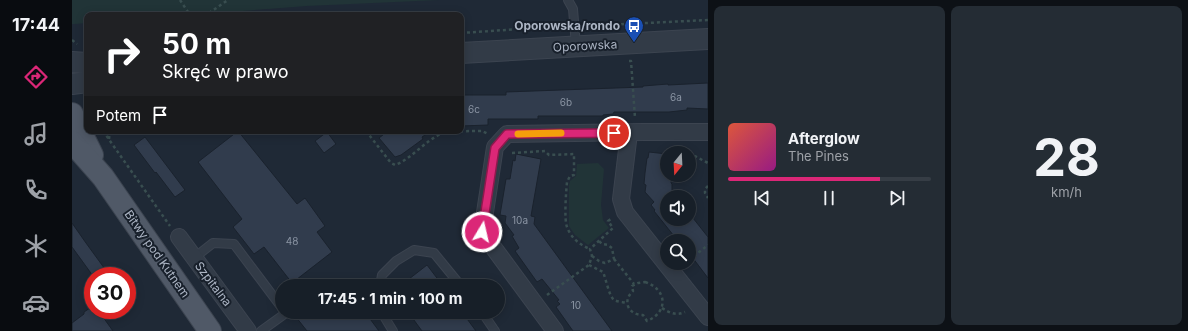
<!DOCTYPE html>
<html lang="pl">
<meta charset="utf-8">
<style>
body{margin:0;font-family:Inter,sans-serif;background:#242c34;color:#f1f3f6;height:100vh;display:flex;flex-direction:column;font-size:15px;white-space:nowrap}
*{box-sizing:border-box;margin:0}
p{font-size:13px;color:#9ea2a8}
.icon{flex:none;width:22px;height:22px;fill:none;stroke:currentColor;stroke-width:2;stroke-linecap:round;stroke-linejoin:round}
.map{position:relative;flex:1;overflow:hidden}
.side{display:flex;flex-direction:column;gap:6px;padding:6px;background:#0d1116;width:480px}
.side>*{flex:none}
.hud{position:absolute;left:12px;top:12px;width:380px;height:122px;border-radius:8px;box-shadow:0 2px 10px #0003,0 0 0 1px #363d45;background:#202124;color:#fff;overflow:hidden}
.needle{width:26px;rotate:198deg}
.tools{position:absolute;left:588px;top:146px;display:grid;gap:8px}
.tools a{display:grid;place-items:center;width:36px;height:36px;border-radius:50%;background:#171f28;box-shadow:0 2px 10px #0003,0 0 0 1px #363d45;font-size:20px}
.speed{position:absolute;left:12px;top:267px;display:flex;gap:8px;font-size:20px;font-weight:700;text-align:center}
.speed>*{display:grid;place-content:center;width:52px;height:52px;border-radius:50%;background:#171f28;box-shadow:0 2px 10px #0003,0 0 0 1px #363d45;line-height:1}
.speed .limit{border:6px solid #d22;background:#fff;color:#111}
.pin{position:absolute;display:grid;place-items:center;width:34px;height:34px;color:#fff;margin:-17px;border:2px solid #fff;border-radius:50%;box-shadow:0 1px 4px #0007}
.me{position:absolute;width:44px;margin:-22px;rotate:9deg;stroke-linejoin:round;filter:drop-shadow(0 0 3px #0008)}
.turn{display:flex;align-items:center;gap:14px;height:84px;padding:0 12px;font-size:18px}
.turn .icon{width:52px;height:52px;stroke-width:2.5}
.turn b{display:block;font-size:28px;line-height:34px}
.then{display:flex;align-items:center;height:38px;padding:0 12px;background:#0003;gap:8px;font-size:15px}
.side .widget{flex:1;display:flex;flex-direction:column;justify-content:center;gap:6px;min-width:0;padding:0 14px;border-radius:8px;background:#242c34}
.side .dial{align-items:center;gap:0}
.dial b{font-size:52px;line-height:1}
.song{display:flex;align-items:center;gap:12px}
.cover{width:48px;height:48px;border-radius:6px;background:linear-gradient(135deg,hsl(10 70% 55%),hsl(310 70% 35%))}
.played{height:4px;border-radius:2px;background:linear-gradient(90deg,#db2777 75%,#363d45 75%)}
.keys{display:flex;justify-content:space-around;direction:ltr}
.side .tiles{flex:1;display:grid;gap:6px;grid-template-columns:repeat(2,1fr)}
.trip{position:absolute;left:203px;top:279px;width:230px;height:40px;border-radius:20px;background:#171f28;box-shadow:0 2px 10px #0003,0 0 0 1px #363d45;font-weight:700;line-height:40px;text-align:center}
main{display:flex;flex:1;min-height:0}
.menu{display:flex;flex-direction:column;width:72px;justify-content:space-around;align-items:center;background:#090c10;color:#9ea2a8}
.menu .icon{width:28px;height:28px}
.menu .active{color:#db2777}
.menu b{font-size:18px;color:#f1f3f6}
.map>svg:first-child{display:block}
.green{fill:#213437}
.building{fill:#313c4d;stroke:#1a222d}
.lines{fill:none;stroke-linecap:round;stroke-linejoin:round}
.service-casing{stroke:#3c4450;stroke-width:10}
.minor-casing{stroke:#3c4450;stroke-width:18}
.tertiary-casing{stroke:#3c4450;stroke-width:22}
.primary-casing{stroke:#3c4450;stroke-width:24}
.path{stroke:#394e50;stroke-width:2.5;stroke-dasharray:3 3;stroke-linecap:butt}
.service{stroke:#323b47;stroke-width:8}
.minor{stroke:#323b47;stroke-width:16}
.tertiary{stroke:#323b47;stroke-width:20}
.primary{stroke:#505967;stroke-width:22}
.route-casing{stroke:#8e194d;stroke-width:10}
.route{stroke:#db2777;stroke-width:7}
.slow{stroke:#f59e0b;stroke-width:7}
.labels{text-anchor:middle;stroke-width:4;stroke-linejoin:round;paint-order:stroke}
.number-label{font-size:10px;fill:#8b95a4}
.poi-label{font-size:12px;font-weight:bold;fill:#acb5c4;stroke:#18202b;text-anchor:end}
.street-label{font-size:12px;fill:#acb5c4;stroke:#18202b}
</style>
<main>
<nav class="menu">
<b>17:44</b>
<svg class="icon active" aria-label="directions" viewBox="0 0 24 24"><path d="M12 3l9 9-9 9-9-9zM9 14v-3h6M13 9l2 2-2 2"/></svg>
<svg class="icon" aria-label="music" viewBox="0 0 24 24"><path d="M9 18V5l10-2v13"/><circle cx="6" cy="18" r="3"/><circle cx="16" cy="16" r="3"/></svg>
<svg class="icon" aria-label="phone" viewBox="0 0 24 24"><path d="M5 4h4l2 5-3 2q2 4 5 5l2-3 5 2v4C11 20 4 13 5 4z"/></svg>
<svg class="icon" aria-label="climate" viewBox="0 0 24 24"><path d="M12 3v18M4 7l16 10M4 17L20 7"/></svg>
<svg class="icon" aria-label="car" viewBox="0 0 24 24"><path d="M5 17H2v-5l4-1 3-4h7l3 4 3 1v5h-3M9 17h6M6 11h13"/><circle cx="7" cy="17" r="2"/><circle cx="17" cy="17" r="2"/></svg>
</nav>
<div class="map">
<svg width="636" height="331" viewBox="0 0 636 331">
<rect width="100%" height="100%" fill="#1f2936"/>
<g class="green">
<polygon points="0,0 367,0 235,6 118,15 15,15 15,23 2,24 0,24"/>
<polygon points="526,163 532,169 529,205 531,220 537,228 516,245 503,235 497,226 497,185 498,181 504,176 505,164"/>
</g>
<g class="building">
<polygon points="636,83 636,109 615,108 615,110 597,112 542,112 541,114 531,115 531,116 466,116 466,119 416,119 416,125 389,126 389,95 434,95 434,92 571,87 571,86 596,84 596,85"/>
<polygon points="166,131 225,204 233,198 253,226 245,232 260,252 220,283 192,247 182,254 161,227 170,219 126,162"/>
<polygon points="316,131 359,131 350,137 351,139 329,155 323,157 307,138"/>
<polygon points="255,132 264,144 252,153 243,141"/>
<polygon points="73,137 113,190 103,197 84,172 83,173 62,145"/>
<polygon points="577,152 595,154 595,175 600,175 599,183 600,184 600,191 604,197 595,197 595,219 617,219 617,213 636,237 636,278 617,253 617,241 606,241 582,211 583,210 579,205 582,202 573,192 574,185 572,184 573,173 575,158 576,158"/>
<polygon points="444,154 469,159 459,216 463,217 462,224 540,331 501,331 484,307 488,304 485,301 487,300 470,279 465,282 443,251 447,248 440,236 442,235 433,223 434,216 428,215 434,179 438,179 441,160 443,161"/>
<polygon points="0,223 14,243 38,276 21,276 0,247"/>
<polygon points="355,265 371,286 328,286"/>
<polygon points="21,306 21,310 26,310 41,331 0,331 0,323 12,314 12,312"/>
<polygon points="220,312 293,312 307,331 235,331"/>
<polygon points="336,312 390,312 404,331 350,331"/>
</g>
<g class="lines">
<defs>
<g id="service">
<polyline points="496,0 501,9 504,46"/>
<polyline points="122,258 141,243 162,244 210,308"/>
<polyline points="308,286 310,275 324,261 342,250 362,253 389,286"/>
<polyline points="311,312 313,318 321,331"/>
<polyline points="410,312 423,331"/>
<polyline points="189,331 214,313 213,312"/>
</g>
<g id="minor">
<polyline points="557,133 549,199 553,212 636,317"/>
<polyline points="107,237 176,331"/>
<polyline points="483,331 410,232 423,147 435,134 571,132 636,132"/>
</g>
<g id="tertiary">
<polyline points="389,53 636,39"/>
<polyline points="0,62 15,63"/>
<polyline points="0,84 15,82"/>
</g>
<g id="primary">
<polyline points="0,114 20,155"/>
<polyline points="0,142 31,177 138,331"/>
</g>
</defs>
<use href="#service" class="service-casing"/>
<use href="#minor" class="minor-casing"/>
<use href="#tertiary" class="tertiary-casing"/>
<use href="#primary" class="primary-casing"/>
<g class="path">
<polyline points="108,0 118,15"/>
<polyline points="137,13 156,0"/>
<polyline points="513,26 636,20"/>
<polyline points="389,33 492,26"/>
<polyline points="0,40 5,44"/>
<polyline points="557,61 559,61 563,118"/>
<polyline points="31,131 98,226"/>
<path d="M 294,131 L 319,163 L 323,165 C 338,160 354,140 369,134 C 375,131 401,131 410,131 L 416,134"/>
<polyline points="37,139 38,131"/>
<polyline points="607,147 607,148 616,153"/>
<path d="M 440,153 L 473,151 L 477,155 L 502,154 L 502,175 L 498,176 L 495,182 C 494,192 492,220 495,227 C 499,238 508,245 518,249"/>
<polyline points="617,153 636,163"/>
<polyline points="636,186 633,189 633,193 636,198"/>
<polyline points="520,256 527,261 533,263 542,259 540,248 536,245 530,244 527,241"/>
<polyline points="542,259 562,284"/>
<polyline points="617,260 636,245"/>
<path d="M 517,265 L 531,272 C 534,279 537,296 542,300 C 546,302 551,302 555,303"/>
<path d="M 573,282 C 595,289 597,312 575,321 L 571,315 C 556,315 550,301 561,291 L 560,286 L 566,283 Z"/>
<polyline points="475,295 517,265 520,256 518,249 541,228 536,221 539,219"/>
<path d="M 590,308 C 598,313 604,316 613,312"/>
</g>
<use href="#service" class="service"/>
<use href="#minor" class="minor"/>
<use href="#tertiary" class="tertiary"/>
<use href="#primary" class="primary"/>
</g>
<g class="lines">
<defs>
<polyline id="route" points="410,232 423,148 435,134 542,133"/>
</defs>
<use href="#route" class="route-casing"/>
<use href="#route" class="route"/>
<polyline class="slow" points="446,134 489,133"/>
</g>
<defs>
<symbol id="bus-pin" viewBox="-11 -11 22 30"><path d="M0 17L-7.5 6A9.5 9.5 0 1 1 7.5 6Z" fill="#1a4fb4" stroke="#18202b"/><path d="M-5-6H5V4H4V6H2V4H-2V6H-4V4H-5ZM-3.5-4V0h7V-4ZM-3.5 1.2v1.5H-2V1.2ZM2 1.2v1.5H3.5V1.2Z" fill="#fff"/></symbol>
</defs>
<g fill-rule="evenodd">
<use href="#bus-pin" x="551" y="15" width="22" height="30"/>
</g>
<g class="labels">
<g class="number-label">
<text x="604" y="101">6a</text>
<text x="494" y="106">6b</text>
<text x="402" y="113">6c</text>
<text x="448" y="224">10a</text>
<text x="220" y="245">48</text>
<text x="504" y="309">10</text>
</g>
<g class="poi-label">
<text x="548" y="30">Oporowska/rondo</text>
</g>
<g class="street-label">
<text transform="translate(513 46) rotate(-3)" y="4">Oporowska</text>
<text transform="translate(85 254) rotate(55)" y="4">Bitwy pod Kutnem</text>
<text transform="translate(141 284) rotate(53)" y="4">Szpitalna</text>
</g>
</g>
</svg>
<div class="tools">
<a><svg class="needle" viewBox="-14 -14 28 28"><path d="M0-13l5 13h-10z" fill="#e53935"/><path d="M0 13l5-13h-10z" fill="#9ea2a8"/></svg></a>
<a><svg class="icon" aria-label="sound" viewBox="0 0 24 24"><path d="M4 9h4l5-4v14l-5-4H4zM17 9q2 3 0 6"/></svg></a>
<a><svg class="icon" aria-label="search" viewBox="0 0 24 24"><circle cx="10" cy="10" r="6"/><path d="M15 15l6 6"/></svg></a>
</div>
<div class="speed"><div class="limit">30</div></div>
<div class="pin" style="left:542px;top:133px;background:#d93025"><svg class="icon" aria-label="arrive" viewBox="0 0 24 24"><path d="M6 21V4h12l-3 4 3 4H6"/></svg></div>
<svg class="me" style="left:410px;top:232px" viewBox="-20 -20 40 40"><circle r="17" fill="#db2777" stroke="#fff" stroke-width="3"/><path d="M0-11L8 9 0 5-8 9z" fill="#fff"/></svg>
<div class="trip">17:45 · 1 min · 100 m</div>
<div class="hud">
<div class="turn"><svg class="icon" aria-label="right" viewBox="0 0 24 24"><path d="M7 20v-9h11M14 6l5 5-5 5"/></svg><div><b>50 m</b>Skręć w prawo</div></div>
<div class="then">Potem<svg class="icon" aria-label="arrive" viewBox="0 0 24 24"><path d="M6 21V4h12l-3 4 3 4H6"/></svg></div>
</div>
</div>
<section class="side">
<div class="tiles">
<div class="widget">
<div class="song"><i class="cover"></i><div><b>Afterglow</b><p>The Pines</p></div></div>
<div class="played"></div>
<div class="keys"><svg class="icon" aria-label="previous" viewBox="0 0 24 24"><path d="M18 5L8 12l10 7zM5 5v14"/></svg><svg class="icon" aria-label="pause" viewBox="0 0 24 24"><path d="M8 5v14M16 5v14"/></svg><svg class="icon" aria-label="next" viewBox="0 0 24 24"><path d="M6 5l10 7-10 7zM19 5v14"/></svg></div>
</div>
<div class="widget dial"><b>28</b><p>km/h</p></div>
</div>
</section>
</main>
